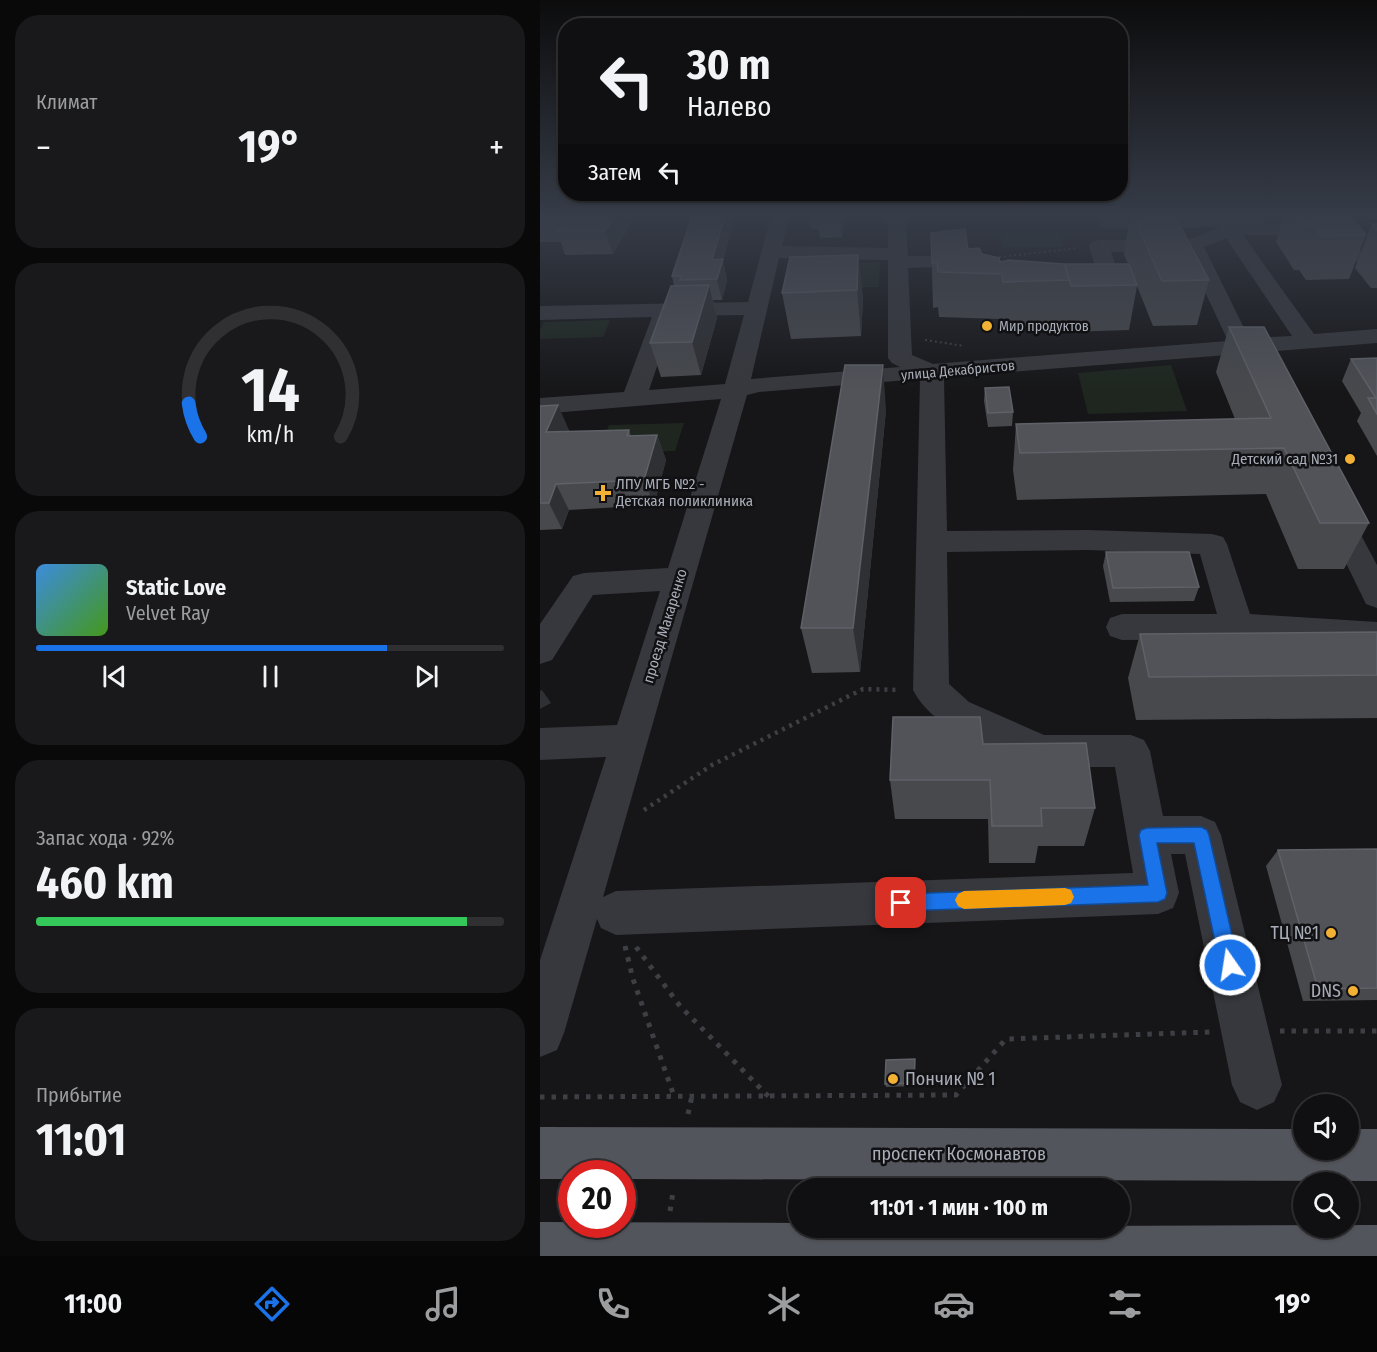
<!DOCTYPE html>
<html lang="ru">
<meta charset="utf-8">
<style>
body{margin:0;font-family:"Fira Sans Condensed",sans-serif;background:#19191b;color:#f1f3f6;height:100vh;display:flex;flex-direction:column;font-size:22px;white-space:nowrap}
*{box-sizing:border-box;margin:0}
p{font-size:20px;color:#9c9d9f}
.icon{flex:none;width:33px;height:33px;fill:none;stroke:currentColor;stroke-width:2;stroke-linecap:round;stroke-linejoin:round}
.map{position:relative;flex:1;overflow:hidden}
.panel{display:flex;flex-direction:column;gap:15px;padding:15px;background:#09090a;width:540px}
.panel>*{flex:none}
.banner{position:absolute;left:18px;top:18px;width:570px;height:183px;border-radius:24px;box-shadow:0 2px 4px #0004,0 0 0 2px #303032;background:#101012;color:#f1f3f6;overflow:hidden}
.tools{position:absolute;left:753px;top:1094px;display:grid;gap:12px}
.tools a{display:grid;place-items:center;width:66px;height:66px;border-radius:50%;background:#101012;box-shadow:0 2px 4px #0004,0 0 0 2px #303032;font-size:30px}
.speed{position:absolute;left:18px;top:1160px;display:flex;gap:12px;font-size:30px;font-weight:700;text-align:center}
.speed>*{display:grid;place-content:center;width:78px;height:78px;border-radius:50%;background:#101012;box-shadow:0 2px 4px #0004,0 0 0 2px #303032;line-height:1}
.speed .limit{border:9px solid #d22;background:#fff;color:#111}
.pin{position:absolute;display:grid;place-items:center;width:51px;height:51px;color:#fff;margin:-26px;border-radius:12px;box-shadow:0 3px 9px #0006}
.me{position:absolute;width:66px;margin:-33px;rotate:347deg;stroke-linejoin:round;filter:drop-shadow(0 0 4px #0008)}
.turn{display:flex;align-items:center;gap:21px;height:126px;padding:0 30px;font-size:27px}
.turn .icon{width:78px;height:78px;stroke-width:2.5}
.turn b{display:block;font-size:42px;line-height:51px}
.then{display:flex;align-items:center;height:57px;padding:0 30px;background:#0003;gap:12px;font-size:22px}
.big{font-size:45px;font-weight:700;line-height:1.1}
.panel .card{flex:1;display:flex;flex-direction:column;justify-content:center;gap:9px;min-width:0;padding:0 21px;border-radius:24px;background:#19191b}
.panel .dial{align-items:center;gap:0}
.dial svg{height:156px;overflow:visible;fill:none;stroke:#303032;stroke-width:7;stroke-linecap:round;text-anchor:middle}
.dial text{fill:#f1f3f6;stroke:none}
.song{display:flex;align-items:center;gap:18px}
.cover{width:72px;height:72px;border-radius:9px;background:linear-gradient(135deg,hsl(210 70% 55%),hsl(100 70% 35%))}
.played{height:6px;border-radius:3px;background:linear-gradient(90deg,#1a73e8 75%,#303032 75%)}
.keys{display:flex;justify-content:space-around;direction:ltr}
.heat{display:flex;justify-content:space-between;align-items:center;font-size:33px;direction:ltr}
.charge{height:9px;border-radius:4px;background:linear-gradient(90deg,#34c759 92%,#303032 0)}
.trip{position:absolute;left:248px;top:1178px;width:342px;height:60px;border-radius:30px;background:#101012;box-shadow:0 2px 4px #0004,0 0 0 2px #303032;font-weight:700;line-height:60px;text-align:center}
.dock{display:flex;height:96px;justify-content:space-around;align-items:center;background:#060607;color:#9c9d9f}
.dock .icon{width:42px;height:42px}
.dock .active{color:#1a73e8}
.dock b{font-size:27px;color:#f1f3f6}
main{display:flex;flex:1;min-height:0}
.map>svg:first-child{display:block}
.green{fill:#1e261f}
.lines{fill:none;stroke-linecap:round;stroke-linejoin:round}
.path-far2{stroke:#3d3f44;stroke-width:2;stroke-dasharray:2 3;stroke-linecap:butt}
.path-far1{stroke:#3d3f44;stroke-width:4.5;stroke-dasharray:3 5;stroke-linecap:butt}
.path{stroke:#3d3f44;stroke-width:5;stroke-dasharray:4.5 7;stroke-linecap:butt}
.minor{fill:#37383d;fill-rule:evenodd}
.major{fill:#53555c;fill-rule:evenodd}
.wall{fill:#47494d}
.shaded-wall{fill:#2f3033}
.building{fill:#525359;stroke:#5f6168;stroke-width:1.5}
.route{fill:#1a73e8;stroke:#114b97;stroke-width:1.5}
.slow{fill:#f59e0b}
.poi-dot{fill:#f2b134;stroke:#111113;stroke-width:2}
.labels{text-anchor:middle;stroke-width:5;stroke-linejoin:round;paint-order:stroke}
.far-poi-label{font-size:14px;fill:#a8adb8;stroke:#111113;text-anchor:start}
.far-street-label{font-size:14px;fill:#a8adb8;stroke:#111113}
.poi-label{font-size:15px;fill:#a8adb8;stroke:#111113;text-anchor:end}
.street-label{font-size:15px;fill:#a8adb8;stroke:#111113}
.near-poi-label{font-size:18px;fill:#a8adb8;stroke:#111113;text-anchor:end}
.near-street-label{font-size:18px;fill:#a8adb8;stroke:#111113}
</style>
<main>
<section class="panel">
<div class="card"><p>Климат</p>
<div class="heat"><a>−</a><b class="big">19°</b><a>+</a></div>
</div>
<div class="card dial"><svg viewBox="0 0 100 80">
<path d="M14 69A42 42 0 1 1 86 69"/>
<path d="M14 69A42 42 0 0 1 8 52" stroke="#1a73e8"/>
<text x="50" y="56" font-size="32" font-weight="700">14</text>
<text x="50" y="72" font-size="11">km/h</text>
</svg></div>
<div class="card">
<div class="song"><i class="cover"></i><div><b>Static Love</b><p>Velvet Ray</p></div></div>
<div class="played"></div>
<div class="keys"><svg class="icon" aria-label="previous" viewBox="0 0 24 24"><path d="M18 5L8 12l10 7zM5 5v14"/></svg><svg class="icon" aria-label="pause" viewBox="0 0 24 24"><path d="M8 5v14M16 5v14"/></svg><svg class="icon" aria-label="next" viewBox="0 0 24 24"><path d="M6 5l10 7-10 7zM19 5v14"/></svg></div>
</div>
<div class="card"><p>Запас хода · 92%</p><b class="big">460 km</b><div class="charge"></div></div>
<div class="card"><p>Прибытие</p><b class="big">11:01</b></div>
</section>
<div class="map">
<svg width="837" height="1256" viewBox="0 0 837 1256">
<rect width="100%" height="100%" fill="#161618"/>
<g class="green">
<polygon points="461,234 520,234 523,247 462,247"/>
<polygon points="340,262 339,287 266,289 269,264"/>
<polygon points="70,320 63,337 0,339 0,330 4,322"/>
<polygon points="631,365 647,411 548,414 538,373"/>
<polygon points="144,423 135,451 58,453 69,425"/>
</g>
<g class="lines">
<g class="path-far2">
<polyline points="459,257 538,248"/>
<polyline points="385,340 424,346"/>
</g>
<polyline class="path-far1" points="104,810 172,765 323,689 360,690"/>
<g class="path">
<polyline points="85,946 93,979 134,1096"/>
<polyline points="96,947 140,1006 230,1098"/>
<polyline points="740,1031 837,1031"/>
<polyline points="0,1097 416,1095 466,1039 670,1032"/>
<polyline points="148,1114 152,1096"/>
<polyline points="130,1211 133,1192"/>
</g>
<g class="minor">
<path d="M 231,216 L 249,216 L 242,246 L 348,248 L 348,224 L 336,216 L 361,216 L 366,221 L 368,256 L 443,256 L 446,260 L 443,264 L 436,266 L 368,268 L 372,355 L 393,364 L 688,341 L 646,251 L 571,252 L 585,293 L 581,302 L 564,305 L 556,304 L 553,299 L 556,294 L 563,293 L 549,246 L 552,242 L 559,240 L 650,239 L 681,227 L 567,229 L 560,227 L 555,216 L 722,216 L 724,221 L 722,224 L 758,223 L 815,250 L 837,252 L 837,264 L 804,260 L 755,235 L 703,235 L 774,334 L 837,329 L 837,343 L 725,352 L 730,358 L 726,363 C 713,366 711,361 700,354 L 404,377 L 407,531 L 548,530 L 672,534 L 683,537 L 687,544 L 710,614 L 837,622 L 837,648 L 697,639 L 582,640 L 570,636 L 566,627 L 570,618 L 582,614 L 677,614 L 660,554 L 548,550 L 407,552 L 409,684 L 429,702 L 504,735 L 591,735 L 604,740 L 610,751 L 623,816 L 661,816 L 675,822 L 681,835 L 742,1085 L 734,1102 L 717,1110 L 700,1102 L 692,1085 L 645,854 L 631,854 L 639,893 L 633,908 L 618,914 L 76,935 L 61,928 L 57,919 L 24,1033 L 17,1050 L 0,1057 L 0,960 L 66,757 L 0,760 L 0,728 L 77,725 L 120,591 L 53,595 L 12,660 L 0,664 L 0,624 L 33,576 L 44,573 L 128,568 L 181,399 L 0,414 L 0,398 L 84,392 L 112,317 L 0,320 L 0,306 L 208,302 ZM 686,238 L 752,336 L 709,338 L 664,247 ZM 239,258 L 348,260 L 348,358 L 352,363 L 360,367 L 211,379 ZM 204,315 L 185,384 L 109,390 L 134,316 ZM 380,379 L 373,690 C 394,731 450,745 489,762 L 502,767 L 575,767 L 593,873 L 76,891 L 63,897 L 207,395 L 219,392 Z"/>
<polygon points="795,502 805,505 837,565 837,608 826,604 781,512 785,505"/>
</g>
<g class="major">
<polygon points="0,1127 764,1129 764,1149 808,1149 808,1129 837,1129 837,1181 82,1179 82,1173 32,1173 32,1179 0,1179"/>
<polygon points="0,1222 258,1223 258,1227 837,1225 837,1256 0,1256"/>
</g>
</g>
<g class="wall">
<polygon points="0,216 95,216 73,254 25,255 21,242 0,242"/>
<polygon points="152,216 195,216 183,261 187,280 182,300 173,300 177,318 161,375 121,377 110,343 134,286 132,276"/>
<polygon points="269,216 305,216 302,237 280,238 279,229 271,229"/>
<polygon points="590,216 635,216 669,280 657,325 613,326 597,286 589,330 526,332 524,324 524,326 461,327 460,319 399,317 398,307 393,308 391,233 460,262 525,268 525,264 588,264 584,254"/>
<polygon points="744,216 810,216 826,235 809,279 766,280 759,270 754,270 736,242"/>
<polygon points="832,224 837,224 837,288 831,288 815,268"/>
<polygon points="318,255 323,299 321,336 251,339 242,293"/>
<polygon points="689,327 829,523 804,569 758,569 726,494 477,500 473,470 476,424 695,419 676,372"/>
<polygon points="837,358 837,456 817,421 821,413 802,381 811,359"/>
<polygon points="445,388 473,412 472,426 448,427 444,401"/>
<polygon points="0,406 29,430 29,432 89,430 91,436 117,435 126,460 114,505 29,510 22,529 0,530"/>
<polygon points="346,410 320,672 272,673 261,628"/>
<polygon points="566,552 659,587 654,601 570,602 563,566"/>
<polygon points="837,632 837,718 596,720 588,678 600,634"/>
<polygon points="443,744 555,808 544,846 498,846 495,863 449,863 448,819 355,819 350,780"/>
<polygon points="837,849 837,1000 763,1001 726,866 738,850"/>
<polygon points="375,1063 375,1086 346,1087 345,1084"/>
</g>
<g class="shaded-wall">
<polygon points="75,216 95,216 73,254 65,231"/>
<polygon points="185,216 195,216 183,261 187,280 182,300 172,260"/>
<polygon points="300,216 305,216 302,237"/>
<polygon points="318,255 323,299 321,336 317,290"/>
<polygon points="169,285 177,318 161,375 152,342"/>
<polygon points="343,365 346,410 320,672 313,628"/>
<polygon points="18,405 29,430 19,458 6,432"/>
<polygon points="117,435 126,460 114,505 104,480"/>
<polygon points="16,484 29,510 22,529 9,503"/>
<polygon points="2,690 11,703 0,709 0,691"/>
</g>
<g class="building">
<polygon points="0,216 75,216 65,231 17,231 25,219 0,219"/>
<polygon points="152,216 185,216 172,260 183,259 177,279 140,280 141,276 132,276"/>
<polygon points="593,216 635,216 669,280 622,281"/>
<polygon points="761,216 810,216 826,235 781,236 774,226 768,226"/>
<polygon points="832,224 837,224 837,230"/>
<polygon points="425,229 428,249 439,248 442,254 459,258 460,262 469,260 524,264 529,280 463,282 462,274 398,272 397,263 392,263 391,233"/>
<polygon points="318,255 317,290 242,293 250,257"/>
<polygon points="525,264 589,264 597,285 531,286"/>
<polygon points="169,285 152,342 110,343 131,286"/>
<polygon points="689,327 724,327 829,523 780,523 744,448 480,453 476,424 731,418"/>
<polygon points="837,358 837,414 828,398 836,398 811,359"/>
<polygon points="305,365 343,365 313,628 261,628"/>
<polygon points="469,387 473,412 448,413 445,388"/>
<polygon points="18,405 6,432 89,430 87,436 117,435 104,480 16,484 9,503 0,503 0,406"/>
<polygon points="566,552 649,552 659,587 573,588"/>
<polygon points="837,632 837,675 609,677 600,634"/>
<polygon points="353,717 440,717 443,744 546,743 555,808 501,808 502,826 452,826 450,780 350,780"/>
<polygon points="837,849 837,988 778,989 738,850"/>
<polygon points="375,1059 374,1083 345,1084 346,1060"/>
</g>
<linearGradient id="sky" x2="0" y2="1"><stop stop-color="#0c0c0d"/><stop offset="0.55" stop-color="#363c48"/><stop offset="1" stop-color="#363c48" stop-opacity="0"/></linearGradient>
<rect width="837" height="392" fill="url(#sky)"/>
<polygon class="route" points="661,827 667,830 669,835 699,965 696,972 690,975 683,972 680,965 654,843 617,843 627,893 625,899 618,902 361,911 355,909 352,903 355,896 361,894 608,885 599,835 601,830 607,828"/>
<polygon class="slow" points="525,888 531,890 534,897 531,903 525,905 424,909 418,906 415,900 418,894 424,891"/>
<g class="poi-dot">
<circle cx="447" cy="326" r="6"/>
<circle cx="810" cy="459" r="6"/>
<path d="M60 484h6v6h6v6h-6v6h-6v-6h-6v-6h6z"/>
<circle cx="791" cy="933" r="6"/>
<circle cx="813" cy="991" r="6"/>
<circle cx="353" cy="1079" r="6"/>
</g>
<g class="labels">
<g class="far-poi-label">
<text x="459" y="331">Мир продуктов</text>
</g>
<g class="far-street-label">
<text transform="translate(418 370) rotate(-5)" y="5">улица Декабристов</text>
</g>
<g class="poi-label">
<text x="798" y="464">Детский сад №31</text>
<text x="76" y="489" text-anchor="start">ЛПУ МГБ №2 -<tspan x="76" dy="17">Детская поликлиника</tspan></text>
</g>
<g class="street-label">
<text transform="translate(125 626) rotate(-73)" y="5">проезд Макаренко</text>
</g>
<g class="near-poi-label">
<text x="779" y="939">ТЦ №1</text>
<text x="801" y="997">DNS</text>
<text x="365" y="1085" text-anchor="start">Пончик № 1</text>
</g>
<g class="near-street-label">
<text x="419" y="1160">проспект Космонавтов</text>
</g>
</g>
</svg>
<div class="tools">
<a><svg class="icon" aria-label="sound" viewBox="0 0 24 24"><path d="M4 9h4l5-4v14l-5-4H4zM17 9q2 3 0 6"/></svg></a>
<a><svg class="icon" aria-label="search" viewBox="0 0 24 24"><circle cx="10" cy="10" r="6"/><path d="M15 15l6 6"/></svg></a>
</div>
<div class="speed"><div class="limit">20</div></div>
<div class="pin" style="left:361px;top:903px;background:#d93025"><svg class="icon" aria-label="arrive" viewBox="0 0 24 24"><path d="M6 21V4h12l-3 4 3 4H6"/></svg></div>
<svg class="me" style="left:690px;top:965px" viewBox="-20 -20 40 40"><circle r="17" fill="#1a73e8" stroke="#fff" stroke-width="3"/><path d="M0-11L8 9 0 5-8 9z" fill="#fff"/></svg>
<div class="trip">11:01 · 1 мин · 100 m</div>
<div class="banner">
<div class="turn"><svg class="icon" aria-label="left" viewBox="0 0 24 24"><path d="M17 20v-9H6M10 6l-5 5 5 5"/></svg><div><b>30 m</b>Налево</div></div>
<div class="then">Затем<svg class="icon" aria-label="left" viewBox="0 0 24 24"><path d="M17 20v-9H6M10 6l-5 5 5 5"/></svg></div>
</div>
</div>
</main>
<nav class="dock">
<b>11:00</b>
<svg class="icon active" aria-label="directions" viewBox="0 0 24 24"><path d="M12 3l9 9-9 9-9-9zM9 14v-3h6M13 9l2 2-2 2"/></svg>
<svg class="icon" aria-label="music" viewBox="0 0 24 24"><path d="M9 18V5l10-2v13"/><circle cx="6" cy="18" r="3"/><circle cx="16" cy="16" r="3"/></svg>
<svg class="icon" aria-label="phone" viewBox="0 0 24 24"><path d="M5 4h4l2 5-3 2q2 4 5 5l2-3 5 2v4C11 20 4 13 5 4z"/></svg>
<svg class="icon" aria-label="climate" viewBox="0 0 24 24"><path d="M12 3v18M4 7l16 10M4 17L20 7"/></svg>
<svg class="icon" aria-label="car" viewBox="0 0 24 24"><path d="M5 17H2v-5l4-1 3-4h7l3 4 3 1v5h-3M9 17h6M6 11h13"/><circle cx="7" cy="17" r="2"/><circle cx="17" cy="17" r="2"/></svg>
<svg class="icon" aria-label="filters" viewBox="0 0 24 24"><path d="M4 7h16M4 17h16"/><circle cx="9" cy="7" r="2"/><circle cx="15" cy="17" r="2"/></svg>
<b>19°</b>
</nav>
